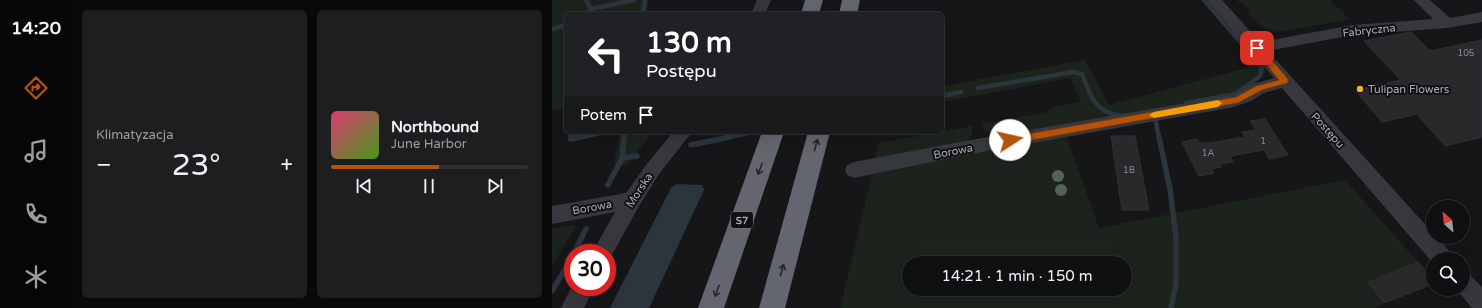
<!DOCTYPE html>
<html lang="pl">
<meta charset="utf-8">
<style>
body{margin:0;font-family:"Varela Round",sans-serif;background:#1e1e20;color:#f1f3f6;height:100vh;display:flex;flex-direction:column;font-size:15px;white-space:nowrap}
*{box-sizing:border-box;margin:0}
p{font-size:13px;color:#9c9d9f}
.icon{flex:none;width:22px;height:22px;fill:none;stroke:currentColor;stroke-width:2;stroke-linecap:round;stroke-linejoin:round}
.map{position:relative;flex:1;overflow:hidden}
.details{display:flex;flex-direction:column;gap:10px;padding:10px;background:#09090a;width:480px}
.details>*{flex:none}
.top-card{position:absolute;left:12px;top:12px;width:380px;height:122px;border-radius:6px;box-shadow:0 4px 16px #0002,0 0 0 1px #303032;background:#202124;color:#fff;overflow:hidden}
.needle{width:26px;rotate:333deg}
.controls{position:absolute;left:874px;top:200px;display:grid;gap:8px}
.controls a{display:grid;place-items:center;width:44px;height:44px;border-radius:50%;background:#101012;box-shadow:0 4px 16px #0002,0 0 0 1px #303032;font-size:20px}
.speed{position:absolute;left:12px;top:244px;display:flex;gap:8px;font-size:20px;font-weight:700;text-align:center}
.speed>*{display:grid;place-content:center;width:52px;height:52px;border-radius:50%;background:#101012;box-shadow:0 4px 16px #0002,0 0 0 1px #303032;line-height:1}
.speed .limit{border:6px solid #d22;background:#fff;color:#111}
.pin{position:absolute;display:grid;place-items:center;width:34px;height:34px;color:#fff;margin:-17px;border-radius:8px;box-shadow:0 2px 6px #0006}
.me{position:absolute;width:44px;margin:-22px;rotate:80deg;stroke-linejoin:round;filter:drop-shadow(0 0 3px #0008)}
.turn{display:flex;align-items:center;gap:14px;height:84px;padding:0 16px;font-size:18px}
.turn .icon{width:52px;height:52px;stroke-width:2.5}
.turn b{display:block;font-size:28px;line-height:34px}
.then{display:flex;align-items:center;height:38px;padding:0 16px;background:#0003;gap:8px;font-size:15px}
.big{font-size:30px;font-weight:600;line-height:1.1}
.details .widget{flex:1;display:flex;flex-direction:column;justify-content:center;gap:6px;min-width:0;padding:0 14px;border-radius:6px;background:#1e1e20}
.song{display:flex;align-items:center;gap:12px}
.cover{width:48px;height:48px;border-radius:6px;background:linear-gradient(135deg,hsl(340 70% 55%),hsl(100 70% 35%))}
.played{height:4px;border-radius:2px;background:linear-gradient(90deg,#b45309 55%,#303032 55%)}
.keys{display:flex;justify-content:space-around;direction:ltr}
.heat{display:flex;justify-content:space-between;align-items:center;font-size:22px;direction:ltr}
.details .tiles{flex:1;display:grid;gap:10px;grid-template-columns:repeat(2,1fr)}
.trip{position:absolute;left:350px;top:256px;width:230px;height:40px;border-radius:20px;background:#101012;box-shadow:0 4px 16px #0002,0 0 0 1px #303032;font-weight:600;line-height:40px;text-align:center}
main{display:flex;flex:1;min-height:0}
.dock{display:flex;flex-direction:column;width:72px;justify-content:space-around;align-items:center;background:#060607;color:#9c9d9f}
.dock .icon{width:28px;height:28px}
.dock .current{color:#b45309}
.dock b{font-size:18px;color:#f1f3f6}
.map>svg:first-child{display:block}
.green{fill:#1c231d;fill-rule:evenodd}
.water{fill:#2c353c}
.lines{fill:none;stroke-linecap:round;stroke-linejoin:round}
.stream-far1{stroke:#2c353c;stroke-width:4.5}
.stream{stroke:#2c353c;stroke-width:5.5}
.building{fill:#29292c;stroke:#303034}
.minor{fill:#37383d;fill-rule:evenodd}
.highway{fill:#63666e;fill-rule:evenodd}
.tree{fill:#506452}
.oneway{stroke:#26262a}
.route{fill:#b45309;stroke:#753606}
.slow{fill:#f59e0b}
.poi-dot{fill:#f2b134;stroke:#111113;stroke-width:1.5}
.labels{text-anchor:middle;stroke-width:4;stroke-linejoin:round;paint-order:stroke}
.number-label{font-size:9px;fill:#888b94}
.shield{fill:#111113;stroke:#7b7e86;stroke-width:1}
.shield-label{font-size:10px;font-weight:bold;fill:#a8adb8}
.street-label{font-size:11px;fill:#a8adb8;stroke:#111113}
.poi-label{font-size:11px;fill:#a8adb8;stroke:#111113;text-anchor:start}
</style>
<main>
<nav class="dock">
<b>14:20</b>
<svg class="icon current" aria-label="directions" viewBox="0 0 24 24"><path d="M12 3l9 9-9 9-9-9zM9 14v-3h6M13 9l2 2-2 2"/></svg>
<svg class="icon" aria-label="music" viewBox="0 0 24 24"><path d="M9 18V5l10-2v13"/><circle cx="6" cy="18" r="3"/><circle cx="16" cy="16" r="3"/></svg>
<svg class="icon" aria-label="phone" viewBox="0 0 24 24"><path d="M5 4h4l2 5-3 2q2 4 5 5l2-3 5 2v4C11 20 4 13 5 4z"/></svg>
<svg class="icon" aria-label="climate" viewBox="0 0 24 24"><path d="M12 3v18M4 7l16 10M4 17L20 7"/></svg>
</nav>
<section class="details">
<div class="tiles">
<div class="widget"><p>Klimatyzacja</p>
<div class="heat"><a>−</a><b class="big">23°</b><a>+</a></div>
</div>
<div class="widget">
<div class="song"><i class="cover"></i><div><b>Northbound</b><p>June Harbor</p></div></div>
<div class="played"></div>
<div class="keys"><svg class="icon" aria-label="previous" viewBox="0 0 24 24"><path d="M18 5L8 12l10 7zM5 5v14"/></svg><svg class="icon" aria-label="pause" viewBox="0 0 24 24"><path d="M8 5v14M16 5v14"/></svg><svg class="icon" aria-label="next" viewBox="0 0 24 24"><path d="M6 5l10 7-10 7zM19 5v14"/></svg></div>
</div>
</div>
</section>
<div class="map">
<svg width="930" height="308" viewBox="0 0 930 308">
<rect width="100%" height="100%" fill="#161618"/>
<g class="green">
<polygon points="0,0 97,0 95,14 14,14 14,108 0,111"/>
<polygon points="684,0 778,0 798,19 725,32 710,27 696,13 697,10 691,4"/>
<path d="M 533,60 L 557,105 L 709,64 L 713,67 L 713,73 L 704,81 L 705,83 L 687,95 L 448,137 C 439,135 433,134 430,124 L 495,112 L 501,107 L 529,102 L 518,78 L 390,102 L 390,86 Z"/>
<path d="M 420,126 C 421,135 418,138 412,143 L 323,158 L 326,143 Z"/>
<polygon points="68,132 101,132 74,166 62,164"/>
<path d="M 514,135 L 547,228 L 793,180 L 866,262 L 816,281 L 832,303 L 822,308 L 288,308 L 321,172 ZM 357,263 L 573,263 L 573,289 L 357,289 Z"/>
<polygon points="24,225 0,267 0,229"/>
</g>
<g class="water">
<polygon points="17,132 61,132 20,142 16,141"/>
<polygon points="125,184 150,185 152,190 97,308 58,308 119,188"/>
</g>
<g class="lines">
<g class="stream-far1">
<polyline points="34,0 39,9 36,14"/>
<polyline points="39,9 82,0"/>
<polyline points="91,14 93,0"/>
<polyline points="0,29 14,25"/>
<path d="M 426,88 L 521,72 L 530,74 C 537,93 544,114 567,115"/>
<polyline points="390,96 409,92"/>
<polyline points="634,103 684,94 708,76 710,67 652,0"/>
<polyline points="604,123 607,138"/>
<polyline points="72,138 73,132"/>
<polyline points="173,138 193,134"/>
</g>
<g class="stream">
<polyline points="72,137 70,158 85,156"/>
<polyline points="607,137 618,189 624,238 624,283 619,308"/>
<polyline points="139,145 178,137"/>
<polyline points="56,185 70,158"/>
<polyline points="22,253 34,229"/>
<polyline points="0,291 21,256"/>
</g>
</g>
<g class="building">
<polygon points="859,32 878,51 930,40 930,137 893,146 865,114 830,122 803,90 849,80 812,41"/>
<polygon points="713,119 736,155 717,159 712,150 678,156 681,162 668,164 670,167 660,169 662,173 647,176 630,142 645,139 647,143 657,143 693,137 690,132 704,130 698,121"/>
<polygon points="559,136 583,136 597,210 570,210"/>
<polygon points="866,262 881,279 881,284 832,303 816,282"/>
</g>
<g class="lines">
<g class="minor">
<polygon points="205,0 219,0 213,14 199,14"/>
<polygon points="655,0 670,0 708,42 801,25 881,19 862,0 878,0 898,18 930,12 930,22 895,28 801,35 716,51 881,233 881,237 885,237 898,252 901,259 881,259 881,263 730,88 712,93 699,101 682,107 413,155 302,178 295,175 293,170 295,165 302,162 413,141 681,95 701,84 722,78"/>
<polygon points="121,132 140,132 107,174 87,206 57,260 55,261 55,253 40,253 63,212 0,224 0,206 74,193 95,164"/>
<polygon points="911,272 918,275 930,287 930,308 920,308 904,289 911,289"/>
<polygon points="21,284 21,287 42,287 32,308 9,308"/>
</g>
<g class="highway">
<polygon points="253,0 271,0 267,14 249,14"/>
<polygon points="290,0 308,0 305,14 287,14"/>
<polygon points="210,132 232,132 172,308 146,308"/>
<polygon points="256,132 278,132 233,308 207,308"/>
</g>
</g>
<g class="tree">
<circle cx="506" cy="176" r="6"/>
<circle cx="509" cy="190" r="6"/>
</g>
<defs><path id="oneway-shaft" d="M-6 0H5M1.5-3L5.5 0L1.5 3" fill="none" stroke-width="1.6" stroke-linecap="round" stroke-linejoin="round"/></defs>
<g class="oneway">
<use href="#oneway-shaft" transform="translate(264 145) rotate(-75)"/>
<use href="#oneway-shaft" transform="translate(208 169) rotate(110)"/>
<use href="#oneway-shaft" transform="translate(230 270) rotate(-75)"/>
<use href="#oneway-shaft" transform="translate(165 291) rotate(110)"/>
</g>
<polygon class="route" points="702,46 708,46 736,79 736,83 710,90 686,103 458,144 454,140 458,137 684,97 704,86 727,80 702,50"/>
<polygon class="slow" points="666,100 670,103 666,107 602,118 597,115 602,112"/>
<circle class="poi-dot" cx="808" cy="89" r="4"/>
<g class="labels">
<g class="number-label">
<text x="914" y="56">105</text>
<text x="711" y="144">1</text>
<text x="656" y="156">1A</text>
<text x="577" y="173">1B</text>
</g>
<rect class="shield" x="179" y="212" width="22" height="16" rx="3"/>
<g class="shield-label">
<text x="190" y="224">S7</text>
</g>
<g class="street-label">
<text transform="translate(817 30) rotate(-6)" y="4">Fabryczna</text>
<text transform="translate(776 130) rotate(48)" y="4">Postępu</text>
<text transform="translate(401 151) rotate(-11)" y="4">Borowa</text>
<text transform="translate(87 190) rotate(-57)" y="4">Morska</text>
<text transform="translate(40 207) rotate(-10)" y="4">Borowa</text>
</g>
<g class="poi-label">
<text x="816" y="93">Tulipan Flowers</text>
</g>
</g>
</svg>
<div class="controls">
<a><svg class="needle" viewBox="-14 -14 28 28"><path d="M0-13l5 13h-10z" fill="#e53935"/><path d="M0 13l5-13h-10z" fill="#9c9d9f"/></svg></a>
<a><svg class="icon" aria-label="search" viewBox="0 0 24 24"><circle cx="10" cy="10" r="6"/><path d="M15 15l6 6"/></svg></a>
</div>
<div class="speed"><div class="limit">30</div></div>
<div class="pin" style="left:705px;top:48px;background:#d93025"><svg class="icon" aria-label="arrive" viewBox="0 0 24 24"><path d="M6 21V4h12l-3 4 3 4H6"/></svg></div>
<svg class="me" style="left:458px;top:140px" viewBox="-20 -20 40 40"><circle r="19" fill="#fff"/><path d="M0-13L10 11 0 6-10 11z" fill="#b45309"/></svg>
<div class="trip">14:21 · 1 min · 150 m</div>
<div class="top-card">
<div class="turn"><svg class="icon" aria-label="left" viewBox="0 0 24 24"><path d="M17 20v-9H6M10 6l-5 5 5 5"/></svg><div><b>130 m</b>Postępu</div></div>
<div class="then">Potem<svg class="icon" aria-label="arrive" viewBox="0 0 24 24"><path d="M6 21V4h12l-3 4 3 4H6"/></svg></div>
</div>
</div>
</main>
